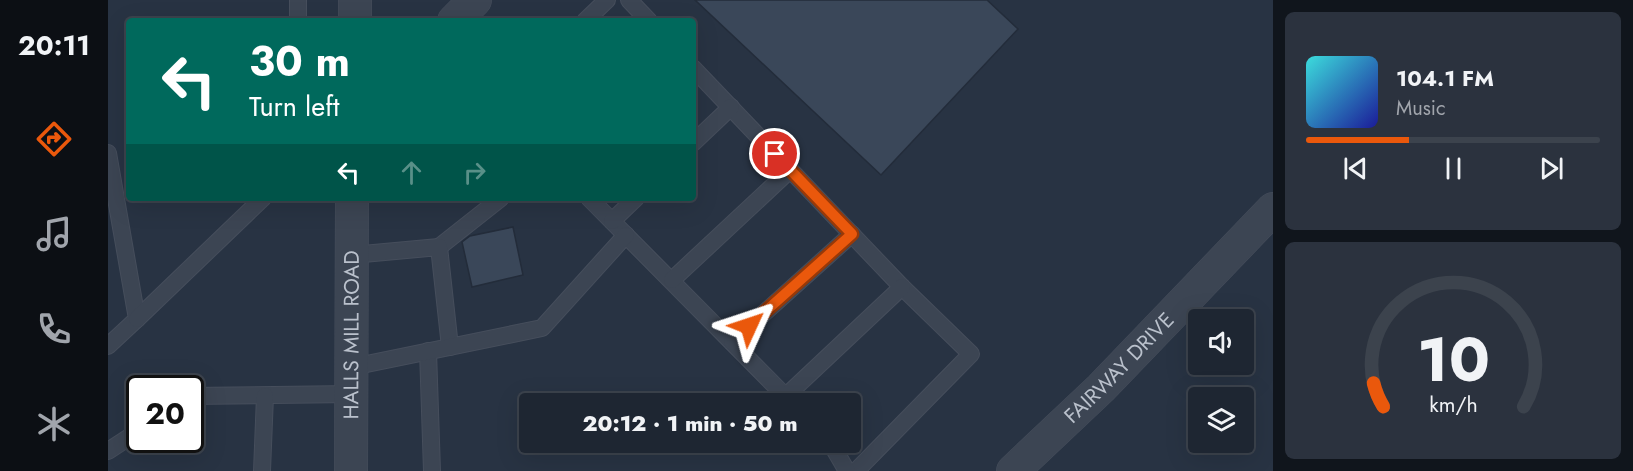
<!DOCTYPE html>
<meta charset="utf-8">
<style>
body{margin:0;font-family:Jost,sans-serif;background:#2b323e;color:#f1f3f6;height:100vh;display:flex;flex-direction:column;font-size:22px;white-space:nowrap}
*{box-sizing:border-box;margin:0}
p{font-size:20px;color:#a1a5ac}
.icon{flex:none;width:33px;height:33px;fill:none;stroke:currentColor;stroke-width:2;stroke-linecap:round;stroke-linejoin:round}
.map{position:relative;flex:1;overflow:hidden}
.sheet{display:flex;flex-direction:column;gap:12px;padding:12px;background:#10151c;width:360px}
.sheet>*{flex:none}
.banner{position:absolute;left:18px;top:18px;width:570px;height:183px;border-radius:6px;box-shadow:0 6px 24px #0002,0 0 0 2px #3c434d;background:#00695c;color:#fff;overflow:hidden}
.controls{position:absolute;left:1080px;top:309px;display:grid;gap:12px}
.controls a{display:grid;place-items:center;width:66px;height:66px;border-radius:6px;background:#1e2632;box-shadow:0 6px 24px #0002,0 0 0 2px #3c434d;font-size:30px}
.speed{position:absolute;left:18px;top:375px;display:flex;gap:12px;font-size:30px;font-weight:700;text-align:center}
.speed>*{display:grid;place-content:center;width:78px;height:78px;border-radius:50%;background:#1e2632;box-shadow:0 6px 24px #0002,0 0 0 2px #3c434d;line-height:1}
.speed .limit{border:3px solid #111;border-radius:9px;background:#fff;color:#111}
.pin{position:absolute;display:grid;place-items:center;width:51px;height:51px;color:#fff;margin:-26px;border:3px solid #fff;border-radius:50%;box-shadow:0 2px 6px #0007}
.me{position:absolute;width:66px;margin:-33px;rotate:48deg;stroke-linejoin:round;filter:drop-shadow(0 0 4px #0008)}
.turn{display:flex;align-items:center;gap:21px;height:126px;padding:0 24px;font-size:27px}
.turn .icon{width:78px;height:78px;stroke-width:2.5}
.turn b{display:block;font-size:42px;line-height:51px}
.lanes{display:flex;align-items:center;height:57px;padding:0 24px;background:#0003;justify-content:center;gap:30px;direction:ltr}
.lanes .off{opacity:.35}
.sheet .card{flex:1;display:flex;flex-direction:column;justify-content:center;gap:9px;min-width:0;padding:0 21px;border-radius:9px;background:#2b323e}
.sheet .dial{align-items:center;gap:0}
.dial svg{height:156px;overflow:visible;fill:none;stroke:#3c434d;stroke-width:7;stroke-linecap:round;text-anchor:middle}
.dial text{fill:#f1f3f6;stroke:none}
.song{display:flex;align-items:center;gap:18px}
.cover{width:72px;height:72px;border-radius:9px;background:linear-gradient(135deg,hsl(180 70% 55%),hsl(240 70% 35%))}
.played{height:6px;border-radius:3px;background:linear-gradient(90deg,#ea580c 35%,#3c434d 35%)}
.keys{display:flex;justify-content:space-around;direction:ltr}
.trip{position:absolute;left:411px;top:393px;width:342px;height:60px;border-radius:6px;background:#1e2632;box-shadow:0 6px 24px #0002,0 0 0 2px #3c434d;font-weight:800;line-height:60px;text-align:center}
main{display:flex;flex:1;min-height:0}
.tabs{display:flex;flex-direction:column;width:108px;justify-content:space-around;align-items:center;background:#0c0f14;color:#a1a5ac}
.tabs .icon{width:42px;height:42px}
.tabs .current{color:#ea580c}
.tabs b{font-size:27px;color:#f1f3f6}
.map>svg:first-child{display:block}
.building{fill:#3a4759;stroke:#232c3a;stroke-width:1.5}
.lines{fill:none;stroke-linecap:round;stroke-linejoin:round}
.service-casing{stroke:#464e5c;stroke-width:18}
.minor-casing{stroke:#464e5c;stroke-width:34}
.tertiary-casing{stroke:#464e5c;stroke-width:34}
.service{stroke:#3c4553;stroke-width:16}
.minor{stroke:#3c4553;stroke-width:33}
.tertiary{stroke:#3c4553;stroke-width:33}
.route-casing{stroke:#983908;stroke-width:15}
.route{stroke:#ea580c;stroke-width:10}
.labels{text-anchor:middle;stroke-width:6;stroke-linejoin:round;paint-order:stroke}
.street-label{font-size:21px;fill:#bac1cc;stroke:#212a38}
</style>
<main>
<nav class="tabs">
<b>20:11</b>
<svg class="icon current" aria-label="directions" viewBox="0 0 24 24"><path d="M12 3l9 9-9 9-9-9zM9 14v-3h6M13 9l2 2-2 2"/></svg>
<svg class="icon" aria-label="music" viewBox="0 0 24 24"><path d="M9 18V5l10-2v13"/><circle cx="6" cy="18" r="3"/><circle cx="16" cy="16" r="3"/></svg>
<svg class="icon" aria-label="phone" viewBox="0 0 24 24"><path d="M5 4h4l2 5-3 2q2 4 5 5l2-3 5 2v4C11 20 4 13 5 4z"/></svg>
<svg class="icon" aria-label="climate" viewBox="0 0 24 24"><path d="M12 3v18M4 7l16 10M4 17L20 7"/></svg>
</nav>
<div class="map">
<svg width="1165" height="471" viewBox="0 0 1165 471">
<rect width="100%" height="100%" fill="#283343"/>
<g class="building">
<polygon points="587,0 879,0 910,29 773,175"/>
<polygon points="405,227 415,275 364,287 354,242 362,236"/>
</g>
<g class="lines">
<defs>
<g id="service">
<polyline points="521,0 541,21"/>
<polyline points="190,21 190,0"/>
<polyline points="477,21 499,0"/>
<polyline points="585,68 794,287 863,354 748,471"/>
<polyline points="585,143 623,107"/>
<polyline points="0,153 29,319 0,346"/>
<polyline points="481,198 685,404"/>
<polyline points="504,221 528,198"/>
<polyline points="331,247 393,198"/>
<polyline points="244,255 331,247 342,347"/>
<polyline points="564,280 682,170"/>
<polyline points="29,319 155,198"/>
<polyline points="624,342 744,234"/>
<polyline points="320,351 324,471"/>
<polyline points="244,367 434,328 518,235"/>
<polyline points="82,396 244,394"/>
<polyline points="678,396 794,287"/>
<polyline points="722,442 739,471"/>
<polyline points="0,451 32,430"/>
<polyline points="154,471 157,396"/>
</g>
<g id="minor">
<path id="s1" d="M 905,471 L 993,388 L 1165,209"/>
</g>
<g id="tertiary">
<polyline points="247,21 247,0"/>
<polyline points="346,21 367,0"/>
<path id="s2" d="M 243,471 L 244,198"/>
</g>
</defs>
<use href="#service" class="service-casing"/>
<use href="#minor" class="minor-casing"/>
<use href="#tertiary" class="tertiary-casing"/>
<use href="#service" class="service"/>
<use href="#minor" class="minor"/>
<use href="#tertiary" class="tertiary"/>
</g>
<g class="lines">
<defs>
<polyline id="route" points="641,326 744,234 667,154"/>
</defs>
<use href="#route" class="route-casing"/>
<use href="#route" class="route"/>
</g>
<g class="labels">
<g class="street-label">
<text dy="7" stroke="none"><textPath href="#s2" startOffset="136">HALLS MILL ROAD</textPath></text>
<text dy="7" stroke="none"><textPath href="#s1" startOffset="148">FAIRWAY DRIVE</textPath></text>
</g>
</g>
</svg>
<div class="controls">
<a><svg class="icon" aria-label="sound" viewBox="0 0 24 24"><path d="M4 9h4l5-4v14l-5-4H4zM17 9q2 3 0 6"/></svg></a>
<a><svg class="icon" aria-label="layers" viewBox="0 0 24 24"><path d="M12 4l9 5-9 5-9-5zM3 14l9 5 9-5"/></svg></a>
</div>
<div class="speed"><div class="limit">20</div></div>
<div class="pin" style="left:667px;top:154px;background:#d93025"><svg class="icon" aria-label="arrive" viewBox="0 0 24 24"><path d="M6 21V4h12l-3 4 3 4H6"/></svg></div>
<svg class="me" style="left:641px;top:326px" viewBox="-20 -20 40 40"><path d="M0-17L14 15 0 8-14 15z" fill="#ea580c" stroke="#fff" stroke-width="4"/></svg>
<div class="trip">20:12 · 1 min · 50 m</div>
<div class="banner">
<div class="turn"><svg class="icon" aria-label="left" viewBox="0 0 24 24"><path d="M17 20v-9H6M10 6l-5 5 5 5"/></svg><div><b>30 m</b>Turn left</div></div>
<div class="lanes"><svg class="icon" aria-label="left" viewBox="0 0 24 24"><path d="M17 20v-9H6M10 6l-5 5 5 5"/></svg><svg class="icon off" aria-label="ahead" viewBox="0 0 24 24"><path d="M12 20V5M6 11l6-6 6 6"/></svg><svg class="icon off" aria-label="right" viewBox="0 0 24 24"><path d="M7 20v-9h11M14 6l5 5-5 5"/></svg></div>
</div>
</div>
<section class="sheet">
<div class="card">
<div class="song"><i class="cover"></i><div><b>104.1 FM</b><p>Music</p></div></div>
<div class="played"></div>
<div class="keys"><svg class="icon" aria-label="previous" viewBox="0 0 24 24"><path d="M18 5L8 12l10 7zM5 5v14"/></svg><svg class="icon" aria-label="pause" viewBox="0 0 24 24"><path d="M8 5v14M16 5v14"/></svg><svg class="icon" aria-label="next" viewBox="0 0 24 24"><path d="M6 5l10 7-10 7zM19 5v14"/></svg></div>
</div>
<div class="card dial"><svg viewBox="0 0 100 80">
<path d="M14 69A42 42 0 1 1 86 69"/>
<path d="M14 69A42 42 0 0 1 9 57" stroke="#ea580c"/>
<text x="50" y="56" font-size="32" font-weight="700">10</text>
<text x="50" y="72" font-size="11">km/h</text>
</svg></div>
</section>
</main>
